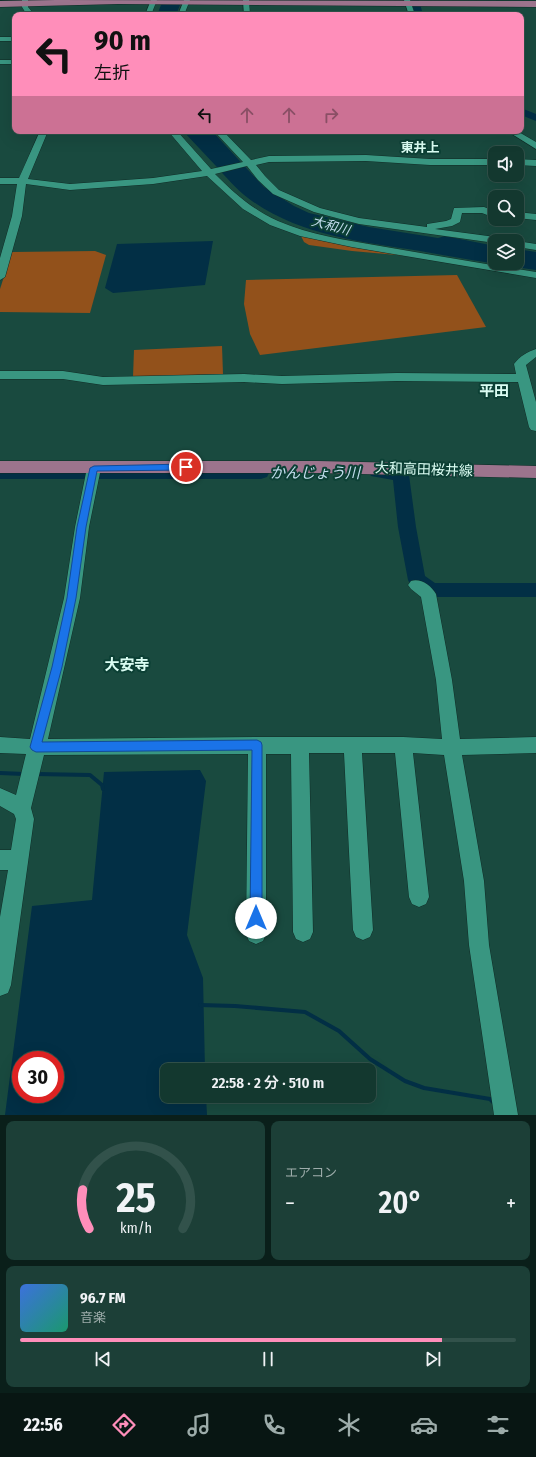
<!DOCTYPE html>
<html lang="ja">
<meta charset="utf-8">
<style>
body{margin:0;font-family:"Fira Sans Condensed","Noto Sans JP",sans-serif;background:#1c3f37;color:#f1f3f6;height:100vh;display:flex;flex-direction:column;font-size:15px;white-space:nowrap}
*{box-sizing:border-box;margin:0}
p{font-size:13px;color:#9dacaa}
.icon{flex:none;width:22px;height:22px;fill:none;stroke:currentColor;stroke-width:2;stroke-linecap:round;stroke-linejoin:round}
.map{position:relative;height:1115px;overflow:hidden}
.details{display:flex;flex-direction:column;gap:6px;padding:6px;background:#0a1f1a;flex:1}
.details>*{flex:none}
.hud{position:absolute;left:12px;top:12px;width:512px;height:122px;border-radius:8px;box-shadow:0 4px 16px #0002,0 0 0 1px #32524b;background:#ff8eba;color:#111;overflow:hidden}
.controls{position:absolute;left:488px;top:146px;display:grid;gap:8px}
.controls a{display:grid;place-items:center;width:36px;height:36px;border-radius:8px;background:#13382f;box-shadow:0 4px 16px #0002,0 0 0 1px #32524b;font-size:20px}
.speed{position:absolute;left:12px;top:1051px;display:flex;gap:8px;font-size:20px;font-weight:700;text-align:center}
.speed>*{display:grid;place-content:center;width:52px;height:52px;border-radius:50%;background:#13382f;box-shadow:0 4px 16px #0002,0 0 0 1px #32524b;line-height:1}
.speed .limit{border:6px solid #d22;background:#fff;color:#111}
.pin{position:absolute;display:grid;place-items:center;width:34px;height:34px;color:#fff;margin:-17px;border:2px solid #fff;border-radius:50%;box-shadow:0 1px 4px #0007}
.me{position:absolute;width:44px;margin:-22px;rotate:0deg;stroke-linejoin:round;filter:drop-shadow(0 0 3px #0008)}
.turn{display:flex;align-items:center;gap:14px;height:84px;padding:0 16px;font-size:18px}
.turn .icon{width:52px;height:52px;stroke-width:2.5}
.turn b{display:block;font-size:28px;line-height:34px}
.lanes{display:flex;align-items:center;height:38px;padding:0 16px;background:#0003;justify-content:center;gap:20px;direction:ltr}
.lanes .off{opacity:.35}
.big{font-size:30px;font-weight:600;line-height:1.1}
.details .widget{flex:1;display:flex;flex-direction:column;justify-content:center;gap:6px;min-width:0;padding:0 14px;border-radius:8px;background:#1c3f37}
.details .dial{align-items:center;gap:0}
.dial svg{height:104px;overflow:visible;fill:none;stroke:#32524b;stroke-width:7;stroke-linecap:round;text-anchor:middle}
.dial text{fill:#f1f3f6;stroke:none}
.song{display:flex;align-items:center;gap:12px}
.cover{width:48px;height:48px;border-radius:6px;background:linear-gradient(135deg,hsl(220 70% 55%),hsl(160 70% 35%))}
.played{height:4px;border-radius:2px;background:linear-gradient(90deg,#ff8eba 85%,#32524b 85%)}
.keys{display:flex;justify-content:space-around;direction:ltr}
.heat{display:flex;justify-content:space-between;align-items:center;font-size:22px;direction:ltr}
.details .tiles{flex:1;display:grid;gap:6px;grid-template-columns:1fr 1fr}
.widget:last-child{grid-column:span 2}
.trip{position:absolute;left:160px;top:1063px;width:216px;height:40px;border-radius:8px;background:#13382f;box-shadow:0 4px 16px #0002,0 0 0 1px #32524b;font-weight:600;line-height:40px;text-align:center}
.tab-bar{display:flex;height:64px;justify-content:space-around;align-items:center;background:#081613;color:#9dacaa}
.tab-bar .icon{width:28px;height:28px}
.tab-bar .selected{color:#ff8eba}
.tab-bar b{font-size:18px;color:#f1f3f6}
.map>svg:first-child{display:block}
.green{fill:#92511b}
.water{fill:#022f45;fill-rule:evenodd}
.lines{fill:none;stroke-linecap:round;stroke-linejoin:round}
.stream{stroke:#022f45;stroke-width:4}
.river{fill:#022f45;fill-rule:evenodd}
.minor-casing{stroke:#102d27;stroke-width:1}
.major-casing{stroke:#102d27;stroke-width:1}
.minor{fill:#399681;fill-rule:evenodd}
.major{fill:#9c748d;fill-rule:evenodd}
.route{fill:#1a73e8;stroke:#114b97}
.labels{text-anchor:middle;stroke-width:4;stroke-linejoin:round;paint-order:stroke}
.far-neighbourhood-label{font-size:13px;font-weight:bold;fill:#dbfdf3;stroke:#0c4035}
.far-water-label{font-size:13px;font-style:italic;fill:#c2dded;stroke:#0c4035}
.street-label{font-size:14px;fill:#dbfdf3;stroke:#0c4035}
.neighbourhood-label{font-size:15px;font-weight:bold;fill:#dbfdf3;stroke:#0c4035}
.water-label{font-size:15px;font-style:italic;fill:#c2dded;stroke:#0c4035}
</style>
<div class="map">
<svg width="536" height="1115" viewBox="0 0 536 1115">
<rect width="100%" height="100%" fill="#194a3f"/>
<g class="green">
<polygon points="300,234 408,256 352,251 309,245 304,242"/>
<polygon points="95,251 106,255 90,313 0,312 0,289 12,252"/>
<polygon points="457,275 486,327 260,355 250,334 244,304 246,280"/>
<polygon points="222,346 223,374 133,377 134,350"/>
</g>
<g class="water">
<polygon points="163,0 182,0 176,15 157,15"/>
<path d="M 183,131 L 212,131 L 264,187 L 294,206 L 309,213 L 369,227 L 438,238 L 445,236 L 495,246 L 495,263 L 517,263 L 517,249 L 536,252 L 536,270 C 497,264 458,258 420,251 C 361,242 297,235 248,198 C 236,189 226,177 216,166 C 205,154 194,143 183,131 Z"/>
<polygon points="213,241 205,285 113,293 105,288 117,244"/>
<path d="M 200,770 L 206,781 L 187,935 L 203,978 L 205,1070 L 167,1070 L 167,1096 L 206,1096 L 207,1115 L 5,1115 L 32,906 L 92,900 L 104,772 ZM 21,1060 L 55,1060 L 55,1094 L 21,1094 Z"/>
</g>
<g class="lines">
<g class="stream">
<polyline points="0,773 24,774"/>
<polyline points="36,774 90,775 102,785 103,789"/>
<polyline points="200,1005 235,1006 305,1012 339,1031 370,1059 405,1081 424,1088 490,1099 494,1103"/>
</g>
<g class="river">
<polygon points="411,0 419,0 423,15 415,15"/>
<polygon points="521,108 536,114 536,121 521,115"/>
<path d="M 377,466 L 407,471 L 409,475 L 416,527 L 425,576 L 435,583 L 536,583 L 536,597 L 432,597 C 423,594 412,589 408,580 L 398,527 L 393,480 L 371,476 L 369,472 L 371,468 Z"/>
<polygon points="0,467 261,467 267,469 269,473 267,477 261,479 0,479"/>
</g>
<defs>
<g id="minor">
<polygon points="22,0 28,0 28,7 33,13 78,13 81,15 27,15 22,7"/>
<polygon points="151,0 157,0 151,15 145,15"/>
<polygon points="184,0 190,0 184,15 178,15"/>
<polygon points="243,0 249,0 250,15 244,15"/>
<polygon points="404,0 410,0 415,15 409,15"/>
<rect x="0" y="37" width="15" height="4"/>
<rect x="0" y="60" width="15" height="4"/>
<path d="M 40,131 L 48,131 L 28,179 L 70,184 L 153,178 L 202,171 L 168,131 L 177,131 L 211,169 L 243,162 L 214,131 L 223,131 L 251,160 L 269,156 L 366,155 L 430,159 L 495,159 L 495,165 L 430,165 L 366,161 L 269,162 L 256,165 L 265,176 L 279,190 L 320,208 L 359,218 L 427,227 L 427,224 L 446,221 L 451,219 L 454,208 L 484,207 L 495,211 L 495,218 L 482,213 L 462,213 L 460,222 L 452,226 L 435,229 L 503,238 L 508,241 L 495,241 L 495,243 L 359,224 L 314,212 L 273,194 L 258,180 L 247,166 L 215,174 C 234,193 253,210 278,221 C 310,235 346,240 380,246 C 432,255 484,264 536,272 L 536,278 L 352,247 L 300,236 L 270,225 L 243,209 L 207,176 L 153,184 L 70,190 L 26,184 L 22,216 L 5,277 L 0,280 L 0,258 L 12,216 L 17,184 L 0,184 L 0,178 L 19,178 Z"/>
<polygon points="507,131 517,131 536,142 536,149"/>
<polygon points="517,159 536,160 536,166 517,165"/>
<polygon points="517,212 536,214 536,220 517,218"/>
<polygon points="517,241 536,244 536,250 517,247"/>
<path d="M 536,349 L 536,357 L 526,365 L 536,402 L 536,431 L 531,430 L 529,427 L 518,382 L 397,381 L 282,384 L 244,382 L 103,385 L 63,379 L 0,379 L 0,371 L 63,371 L 103,377 L 244,374 L 282,376 L 397,373 L 516,374 L 514,364 C 520,356 527,352 536,349 Z"/>
<path d="M 94,463 L 99,465 L 101,468 L 89,527 L 80,598 L 48,739 L 257,737 L 403,737 L 442,739 L 436,680 L 421,597 L 411,589 L 408,585 L 411,581 C 420,578 431,585 436,594 L 452,680 L 460,739 L 536,737 L 536,753 L 462,755 L 484,881 L 489,945 L 518,1115 L 494,1115 L 469,945 L 464,881 L 444,755 L 413,753 L 429,897 L 426,904 L 419,907 L 412,904 L 409,897 L 395,753 L 362,753 L 373,930 L 370,937 L 363,940 L 356,937 L 353,930 L 344,753 L 309,753 L 313,932 L 310,939 L 303,942 L 296,939 L 293,932 L 291,754 L 266,754 L 266,934 L 263,941 L 256,944 L 249,941 L 246,934 L 248,754 L 44,755 L 31,808 L 34,819 L 11,985 L 8,993 L 0,996 L 0,917 L 8,870 L 0,870 L 0,850 L 11,850 L 16,819 L 14,814 L 0,806 L 0,788 L 16,795 L 26,754 L 0,753 L 0,737 L 30,739 L 64,598 L 75,527 L 87,468 L 89,465 Z"/>
</g>
<g id="major">
<polygon points="56,0 536,1 536,7 118,4 0,7 0,1"/>
<polygon points="0,461 318,461 536,466 536,478 318,473 0,473"/>
</g>
</defs>
<use href="#minor" class="minor-casing"/>
<use href="#major" class="major-casing"/>
<use href="#minor" class="minor"/>
<use href="#major" class="major"/>
</g>
<polygon class="route" points="186,464 191,467 186,470 97,471 86,527 76,598 62,667 42,742 257,740 261,742 262,745 262,918 260,922 256,924 252,922 250,918 252,750 36,752 32,750 30,747 52,667 67,598 77,527 90,468 94,466"/>
<g class="labels">
<g class="far-neighbourhood-label">
<text x="420" y="152">東井上</text>
</g>
<g class="far-water-label">
<text transform="translate(331 225) rotate(15)" y="5">大和川</text>
</g>
<g class="street-label">
<text transform="translate(424 469) rotate(2)" y="5">大和高田桜井線</text>
</g>
<g class="neighbourhood-label">
<text x="494" y="396">平田</text>
<text x="127" y="670">大安寺</text>
</g>
<g class="water-label">
<text x="315" y="478">かんじょう川</text>
</g>
</g>
</svg>
<div class="controls">
<a><svg class="icon" aria-label="sound" viewBox="0 0 24 24"><path d="M4 9h4l5-4v14l-5-4H4zM17 9q2 3 0 6"/></svg></a>
<a><svg class="icon" aria-label="search" viewBox="0 0 24 24"><circle cx="10" cy="10" r="6"/><path d="M15 15l6 6"/></svg></a>
<a><svg class="icon" aria-label="layers" viewBox="0 0 24 24"><path d="M12 4l9 5-9 5-9-5zM3 14l9 5 9-5"/></svg></a>
</div>
<div class="speed"><div class="limit">30</div></div>
<div class="pin" style="left:186px;top:467px;background:#d93025"><svg class="icon" aria-label="arrive" viewBox="0 0 24 24"><path d="M6 21V4h12l-3 4 3 4H6"/></svg></div>
<svg class="me" style="left:256px;top:918px" viewBox="-20 -20 40 40"><circle r="19" fill="#fff"/><path d="M0-13L10 11 0 6-10 11z" fill="#1a73e8"/></svg>
<div class="trip">22:58 · 2 分 · 510 m</div>
<div class="hud">
<div class="turn"><svg class="icon" aria-label="left" viewBox="0 0 24 24"><path d="M17 20v-9H6M10 6l-5 5 5 5"/></svg><div><b>90 m</b>左折</div></div>
<div class="lanes"><svg class="icon" aria-label="left" viewBox="0 0 24 24"><path d="M17 20v-9H6M10 6l-5 5 5 5"/></svg><svg class="icon off" aria-label="ahead" viewBox="0 0 24 24"><path d="M12 20V5M6 11l6-6 6 6"/></svg><svg class="icon off" aria-label="ahead" viewBox="0 0 24 24"><path d="M12 20V5M6 11l6-6 6 6"/></svg><svg class="icon off" aria-label="right" viewBox="0 0 24 24"><path d="M7 20v-9h11M14 6l5 5-5 5"/></svg></div>
</div>
</div>
<section class="details">
<div class="tiles">
<div class="widget dial"><svg viewBox="0 0 100 80">
<path d="M14 69A42 42 0 1 1 86 69"/>
<path d="M14 69A42 42 0 0 1 9 39" stroke="#ff8eba"/>
<text x="50" y="56" font-size="32" font-weight="700">25</text>
<text x="50" y="72" font-size="11">km/h</text>
</svg></div>
<div class="widget"><p>エアコン</p>
<div class="heat"><a>−</a><b class="big">20°</b><a>+</a></div>
</div>
<div class="widget">
<div class="song"><i class="cover"></i><div><b>96.7 FM</b><p>音楽</p></div></div>
<div class="played"></div>
<div class="keys"><svg class="icon" aria-label="previous" viewBox="0 0 24 24"><path d="M18 5L8 12l10 7zM5 5v14"/></svg><svg class="icon" aria-label="pause" viewBox="0 0 24 24"><path d="M8 5v14M16 5v14"/></svg><svg class="icon" aria-label="next" viewBox="0 0 24 24"><path d="M6 5l10 7-10 7zM19 5v14"/></svg></div>
</div>
</div>
</section>
<nav class="tab-bar">
<b>22:56</b>
<svg class="icon selected" aria-label="directions" viewBox="0 0 24 24"><path d="M12 3l9 9-9 9-9-9zM9 14v-3h6M13 9l2 2-2 2"/></svg>
<svg class="icon" aria-label="music" viewBox="0 0 24 24"><path d="M9 18V5l10-2v13"/><circle cx="6" cy="18" r="3"/><circle cx="16" cy="16" r="3"/></svg>
<svg class="icon" aria-label="phone" viewBox="0 0 24 24"><path d="M5 4h4l2 5-3 2q2 4 5 5l2-3 5 2v4C11 20 4 13 5 4z"/></svg>
<svg class="icon" aria-label="climate" viewBox="0 0 24 24"><path d="M12 3v18M4 7l16 10M4 17L20 7"/></svg>
<svg class="icon" aria-label="car" viewBox="0 0 24 24"><path d="M5 17H2v-5l4-1 3-4h7l3 4 3 1v5h-3M9 17h6M6 11h13"/><circle cx="7" cy="17" r="2"/><circle cx="17" cy="17" r="2"/></svg>
<svg class="icon" aria-label="filters" viewBox="0 0 24 24"><path d="M4 7h16M4 17h16"/><circle cx="9" cy="7" r="2"/><circle cx="15" cy="17" r="2"/></svg>
</nav>
